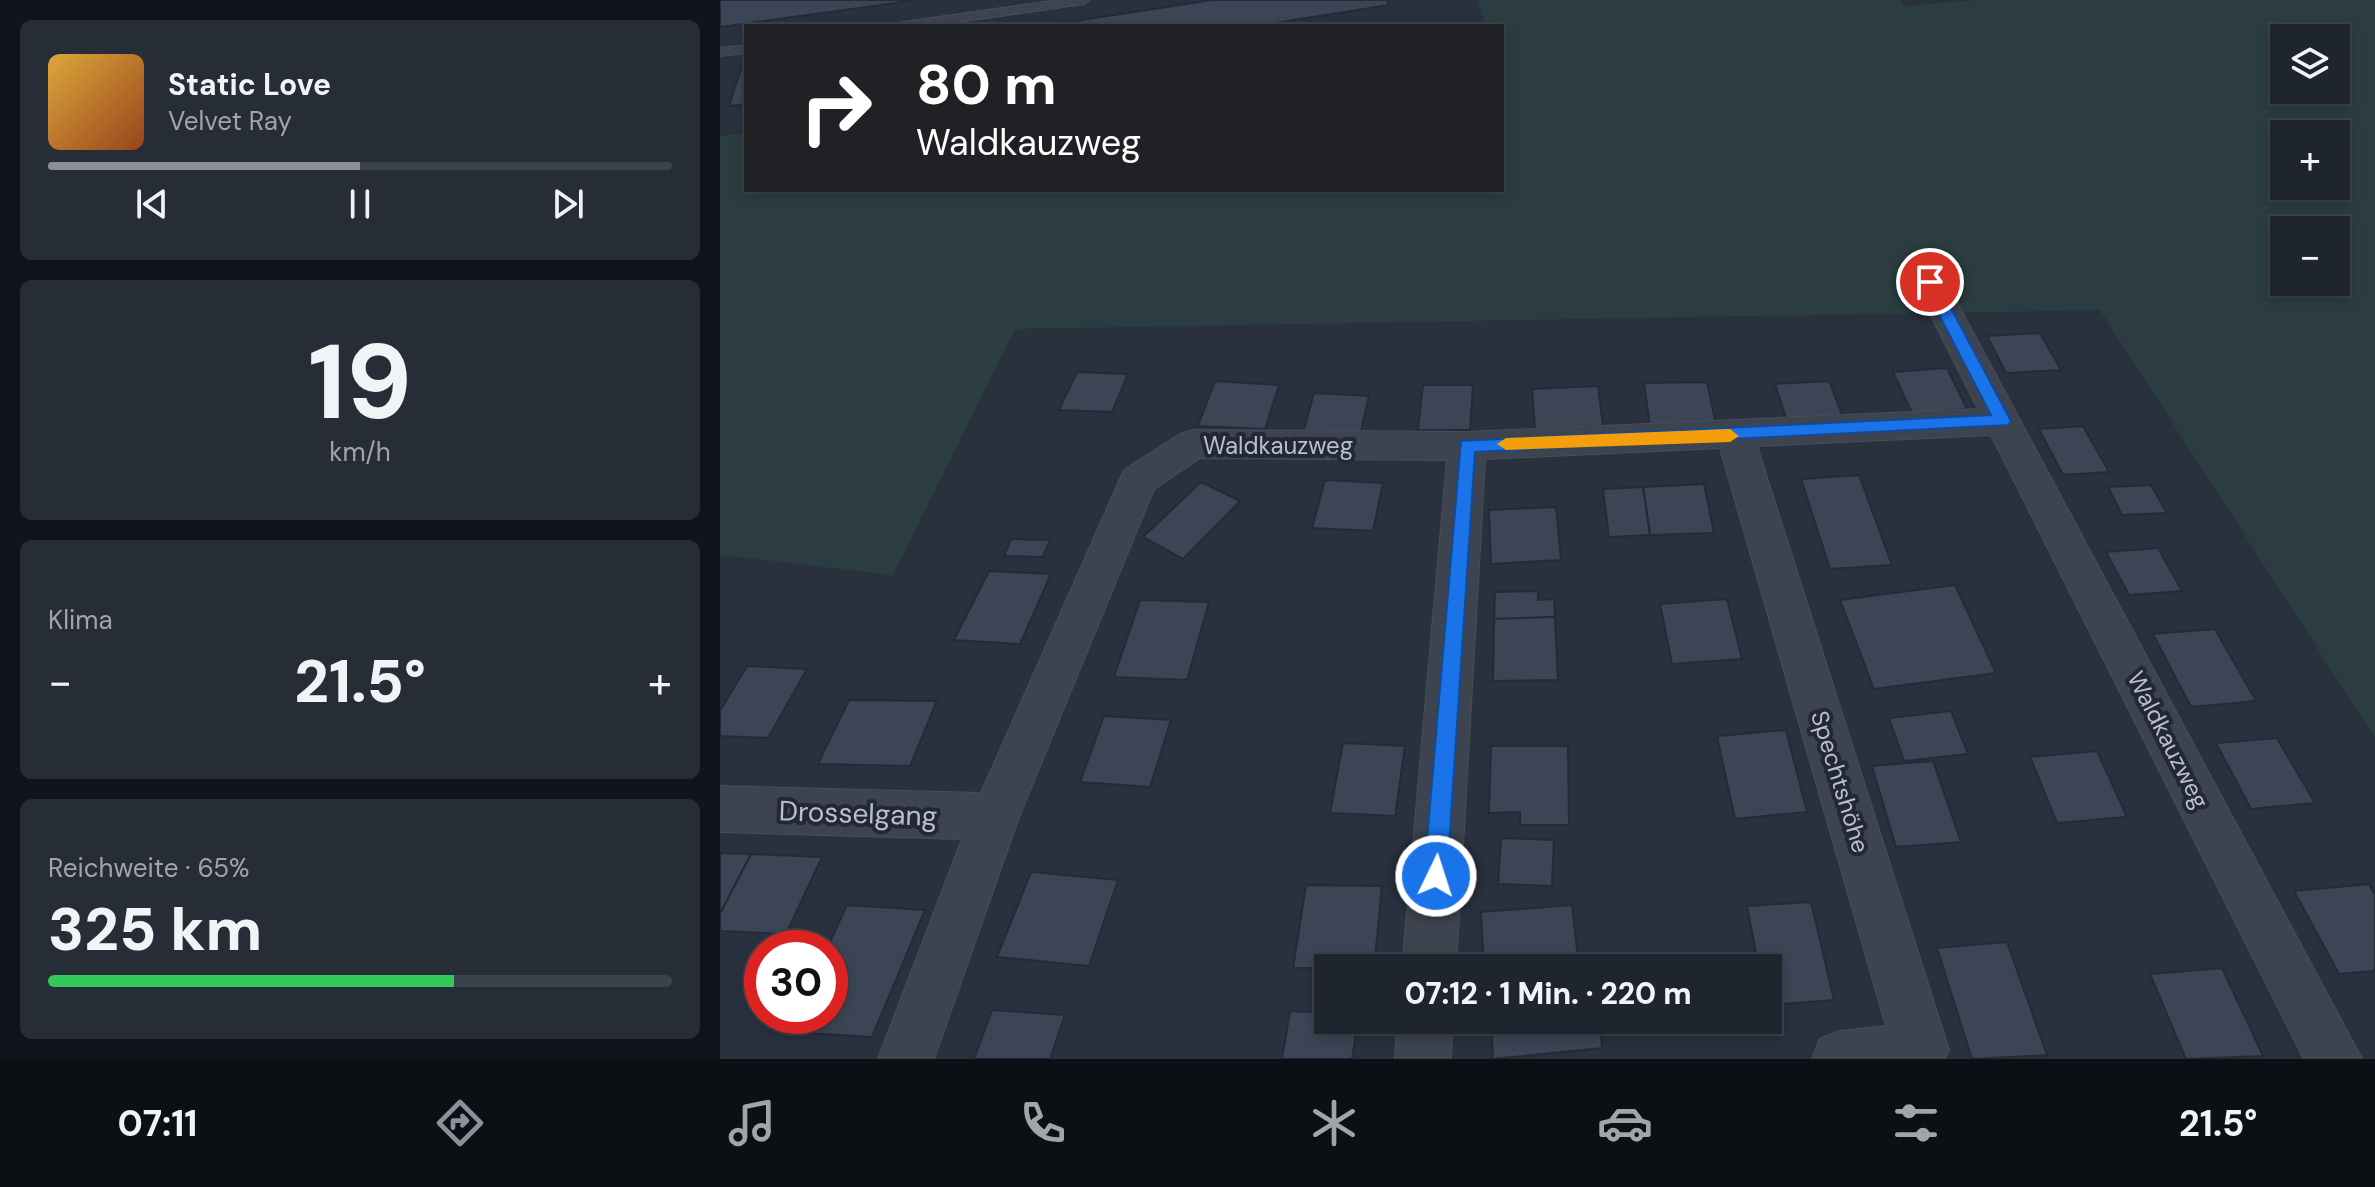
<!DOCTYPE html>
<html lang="de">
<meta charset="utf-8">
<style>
body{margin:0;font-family:"DM Sans",sans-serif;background:#272d37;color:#f1f3f6;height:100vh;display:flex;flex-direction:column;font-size:30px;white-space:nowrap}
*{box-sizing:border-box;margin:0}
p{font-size:26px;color:#a1a5aa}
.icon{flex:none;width:44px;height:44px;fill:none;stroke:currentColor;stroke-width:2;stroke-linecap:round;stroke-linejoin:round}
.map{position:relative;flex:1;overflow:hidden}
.details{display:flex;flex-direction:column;gap:20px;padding:20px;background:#11141a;width:720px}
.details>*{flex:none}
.top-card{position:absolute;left:24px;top:24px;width:760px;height:168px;border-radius:0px;box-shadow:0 4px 12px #0003,0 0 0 2px #3c424b;background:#202124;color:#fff;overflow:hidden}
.fabs{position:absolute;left:1550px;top:24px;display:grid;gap:16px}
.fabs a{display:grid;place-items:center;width:80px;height:80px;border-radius:0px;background:#1f252f;box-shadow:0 4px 12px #0003,0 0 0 2px #3c424b;font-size:40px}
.speed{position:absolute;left:24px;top:930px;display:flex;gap:16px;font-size:40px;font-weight:700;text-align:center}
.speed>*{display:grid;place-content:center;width:104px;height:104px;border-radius:50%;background:#1f252f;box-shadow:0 4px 12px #0003,0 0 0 2px #3c424b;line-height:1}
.speed .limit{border:12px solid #d22;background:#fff;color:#111}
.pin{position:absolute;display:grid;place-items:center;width:68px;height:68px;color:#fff;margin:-34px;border:4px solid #fff;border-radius:50%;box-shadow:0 2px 8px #0007}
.me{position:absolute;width:88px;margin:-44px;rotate:4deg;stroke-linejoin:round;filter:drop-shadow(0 0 6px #0008)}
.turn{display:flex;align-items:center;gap:28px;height:168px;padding:0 40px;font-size:36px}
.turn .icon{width:104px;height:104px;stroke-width:2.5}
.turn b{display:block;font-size:56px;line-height:68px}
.big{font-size:60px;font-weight:800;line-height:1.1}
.details .card{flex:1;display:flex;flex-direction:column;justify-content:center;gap:12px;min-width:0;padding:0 28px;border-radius:12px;background:#272d37}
.details .dial{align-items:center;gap:0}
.dial b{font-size:104px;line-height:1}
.song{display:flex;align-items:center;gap:24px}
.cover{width:96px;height:96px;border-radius:12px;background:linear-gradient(135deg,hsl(40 70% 55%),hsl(20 70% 35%))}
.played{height:8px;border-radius:4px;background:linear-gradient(90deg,#8c9099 50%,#3c424b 50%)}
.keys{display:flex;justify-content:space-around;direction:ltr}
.heat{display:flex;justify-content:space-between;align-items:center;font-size:44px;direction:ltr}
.charge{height:12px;border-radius:6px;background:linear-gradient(90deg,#34c759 65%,#3c424b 0)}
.trip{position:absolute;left:594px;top:954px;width:468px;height:80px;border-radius:0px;background:#1f252f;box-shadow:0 4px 12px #0003,0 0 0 2px #3c424b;font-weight:800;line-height:80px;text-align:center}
.tabs{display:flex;height:128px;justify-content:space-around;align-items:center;background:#0c0f13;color:#a1a5aa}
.tabs .icon{width:56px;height:56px}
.tabs .selected{color:#8c9099}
.tabs b{font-size:36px;color:#f1f3f6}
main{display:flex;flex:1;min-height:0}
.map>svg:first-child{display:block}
.green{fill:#2b3d40;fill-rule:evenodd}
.building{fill:#3c4555;stroke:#242b37;stroke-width:2}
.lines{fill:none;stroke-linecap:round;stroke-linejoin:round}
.service-casing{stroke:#474d59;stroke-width:2}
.minor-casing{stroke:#474d59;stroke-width:2}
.service{fill:#3d4450;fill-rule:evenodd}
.minor{fill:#3d4450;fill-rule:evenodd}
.route{fill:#1a73e8;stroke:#114b97;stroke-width:2}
.slow{fill:#f59e0b}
.labels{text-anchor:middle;stroke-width:8;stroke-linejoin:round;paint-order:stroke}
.street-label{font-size:24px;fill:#babfca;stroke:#222935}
.near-street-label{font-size:28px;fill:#babfca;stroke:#222935}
</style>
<main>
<section class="details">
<div class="card">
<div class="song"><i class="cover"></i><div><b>Static Love</b><p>Velvet Ray</p></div></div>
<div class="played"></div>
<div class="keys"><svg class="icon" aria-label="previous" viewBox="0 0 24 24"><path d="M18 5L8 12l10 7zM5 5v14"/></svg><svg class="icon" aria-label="pause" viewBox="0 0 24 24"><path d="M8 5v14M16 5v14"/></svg><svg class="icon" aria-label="next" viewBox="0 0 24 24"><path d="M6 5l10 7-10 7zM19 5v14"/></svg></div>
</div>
<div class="card dial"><b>19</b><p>km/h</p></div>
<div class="card"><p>Klima</p>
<div class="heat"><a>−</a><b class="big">21.5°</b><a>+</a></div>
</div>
<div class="card"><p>Reichweite · 65%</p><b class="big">325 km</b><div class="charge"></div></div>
</section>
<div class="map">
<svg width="1655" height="1059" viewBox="0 0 1655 1059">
<rect width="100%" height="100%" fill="#29313f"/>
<path class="green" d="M 758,0 L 1181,0 L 1185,6 L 1257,0 L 1655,0 L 1655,738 L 1380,310 L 295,329 L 173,575 L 0,555 L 0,136 L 26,133 L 26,190 L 782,190 L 782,26 L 754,26 L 765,24 ZM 1564,38 L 1616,38 L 1616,90 L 1564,90 ZM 1564,134 L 1616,134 L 1616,186 L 1564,186 ZM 1564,230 L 1616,230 L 1616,282 L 1564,282 Z"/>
<g class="building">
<polygon points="0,0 197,0 0,27"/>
<polygon points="492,0 667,0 669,5 535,26 322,26"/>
<polygon points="26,68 26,104 9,106 21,69"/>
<polygon points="1320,333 1341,370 1286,373 1267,336"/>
<polygon points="1227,368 1247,409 1192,413 1173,372"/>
<polygon points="357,372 408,374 392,412 339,410"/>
<polygon points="495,381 559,385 545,429 478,426"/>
<polygon points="1109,381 1123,417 1067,421 1055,384"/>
<polygon points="987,382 996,425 930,427 924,383"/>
<polygon points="703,385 753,385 750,430 698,430"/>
<polygon points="878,386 883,426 815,429 812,389"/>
<polygon points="594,393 649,396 640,435 583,433"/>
<polygon points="1363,426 1389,472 1343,475 1319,429"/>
<polygon points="1139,475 1172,565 1110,569 1081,479"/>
<polygon points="605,480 663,483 653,531 592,528"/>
<polygon points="481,482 520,501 463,559 423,537"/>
<polygon points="984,484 994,533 930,535 923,487"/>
<polygon points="1431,485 1447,513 1402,515 1388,487"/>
<polygon points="923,487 930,535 889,537 883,489"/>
<polygon points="836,507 841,560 771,564 769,510"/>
<polygon points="291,539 330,540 323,557 284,556"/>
<polygon points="1438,548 1462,591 1409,595 1386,552"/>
<polygon points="269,571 331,574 300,644 234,640"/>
<polygon points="1235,585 1276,673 1154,689 1120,600"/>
<polygon points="818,591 818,600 834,599 835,617 774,619 775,592"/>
<polygon points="1007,599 1022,659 952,664 940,604"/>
<polygon points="420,600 489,602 467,680 394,677"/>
<polygon points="835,617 838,680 773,681 774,619"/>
<polygon points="1495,629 1536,701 1471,707 1433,634"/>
<polygon points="27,666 87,669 48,738 0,736 0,711"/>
<polygon points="129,700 217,701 190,766 98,764"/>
<polygon points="1231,711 1248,754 1184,761 1169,718"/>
<polygon points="384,716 451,720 430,787 360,782"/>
<polygon points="1066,730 1087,812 1015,819 997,736"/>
<polygon points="1557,738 1595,803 1531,809 1496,743"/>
<polygon points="623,743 685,746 675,816 610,813"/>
<polygon points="771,746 848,746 849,825 800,825 800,812 769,813"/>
<polygon points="1377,751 1407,817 1337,823 1310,757"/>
<polygon points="1213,761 1241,842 1176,847 1152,766"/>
<polygon points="781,838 834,840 832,886 778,884"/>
<polygon points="0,853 31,854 0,914"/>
<polygon points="31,854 102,857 66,934 0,931 0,914"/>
<polygon points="311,872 398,880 369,966 277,957"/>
<polygon points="1649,884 1655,895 1655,971 1619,974 1574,891"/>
<polygon points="586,885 662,886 654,968 573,968"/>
<polygon points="1091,902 1114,1000 1048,1005 1048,968 1039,968 1027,906"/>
<polygon points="127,905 205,910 152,1037 69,1032 76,1016 110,1016 107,948"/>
<polygon points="852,905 859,968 764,968 761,912"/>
<polygon points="1287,942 1327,1055 1252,1059 1217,948"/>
<polygon points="1502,968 1543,1056 1466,1059 1430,974"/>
<polygon points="272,1010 345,1015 330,1059 254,1059"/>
<polygon points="570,1011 608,1013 608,1020 638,1020 632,1059 562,1059"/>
<polygon points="771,1020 879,1020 882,1048 773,1059"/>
</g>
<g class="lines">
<defs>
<g id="service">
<polygon points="339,0 370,0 364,4 209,26 177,26 183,22"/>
<polygon points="26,45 26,53 0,56 0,48"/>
</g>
<g id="minor">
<polygon points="1210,272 1221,275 1226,282 1642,1059 1584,1059 1271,435 1037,446 1229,1050 1225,1059 1092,1059 1100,1039 1120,1031 1166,1026 1000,448 765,459 736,968 682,968 727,460 480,458 434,489 299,817 214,1059 158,1059 242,839 0,832 0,786 261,793 404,470 460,434 473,430 747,432 1258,409 1194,282 1199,275"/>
<polygon points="678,1020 732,1020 731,1059 675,1059"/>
</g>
</defs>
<use href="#service" class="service-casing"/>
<use href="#minor" class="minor-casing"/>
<use href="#service" class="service"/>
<use href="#minor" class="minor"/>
</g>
<polygon class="route" points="1204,279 1217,282 1291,421 1288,425 755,452 727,876 724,884 716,887 708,884 704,876 741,441 1271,415 1202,282"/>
<polygon class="slow" points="1010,429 1019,436 1010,442 786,450 777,444 786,438"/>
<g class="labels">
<g class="street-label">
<text x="558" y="454">Waldkauzweg</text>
<text transform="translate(1448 740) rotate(63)" y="8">Waldkauzweg</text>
<text transform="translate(1120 782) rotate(73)" y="8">Spechtshöhe</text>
</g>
<g class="near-street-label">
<text transform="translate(138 813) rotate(2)" y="10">Drosselgang</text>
</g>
</g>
</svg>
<div class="fabs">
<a><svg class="icon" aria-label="layers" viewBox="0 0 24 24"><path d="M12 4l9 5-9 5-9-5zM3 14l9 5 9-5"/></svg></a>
<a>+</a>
<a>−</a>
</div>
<div class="speed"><div class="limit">30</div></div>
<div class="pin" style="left:1210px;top:282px;background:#d93025"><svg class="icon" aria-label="arrive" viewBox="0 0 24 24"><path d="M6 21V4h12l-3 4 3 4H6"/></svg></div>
<svg class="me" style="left:716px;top:876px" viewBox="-20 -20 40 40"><circle r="17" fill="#1a73e8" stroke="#fff" stroke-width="3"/><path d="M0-11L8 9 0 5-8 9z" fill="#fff"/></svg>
<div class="trip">07:12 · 1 Min. · 220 m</div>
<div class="top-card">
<div class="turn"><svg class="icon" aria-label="right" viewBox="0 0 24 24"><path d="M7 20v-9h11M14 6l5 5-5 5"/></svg><div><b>80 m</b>Waldkauzweg</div></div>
</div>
</div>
</main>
<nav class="tabs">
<b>07:11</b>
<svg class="icon selected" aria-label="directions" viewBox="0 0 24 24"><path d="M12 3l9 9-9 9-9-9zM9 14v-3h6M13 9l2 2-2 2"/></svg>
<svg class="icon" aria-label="music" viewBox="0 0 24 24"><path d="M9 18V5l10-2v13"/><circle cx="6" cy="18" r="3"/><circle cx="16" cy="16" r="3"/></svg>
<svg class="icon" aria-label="phone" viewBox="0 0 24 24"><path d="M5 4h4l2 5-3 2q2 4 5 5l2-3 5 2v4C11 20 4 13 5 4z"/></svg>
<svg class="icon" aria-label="climate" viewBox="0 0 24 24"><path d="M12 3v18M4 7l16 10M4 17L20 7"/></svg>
<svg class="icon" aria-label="car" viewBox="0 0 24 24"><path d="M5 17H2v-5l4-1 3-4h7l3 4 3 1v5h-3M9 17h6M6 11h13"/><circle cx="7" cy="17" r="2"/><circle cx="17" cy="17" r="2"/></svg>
<svg class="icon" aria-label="filters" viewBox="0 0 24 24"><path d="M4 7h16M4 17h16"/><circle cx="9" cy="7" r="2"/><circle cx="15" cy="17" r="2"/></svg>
<b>21.5°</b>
</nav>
